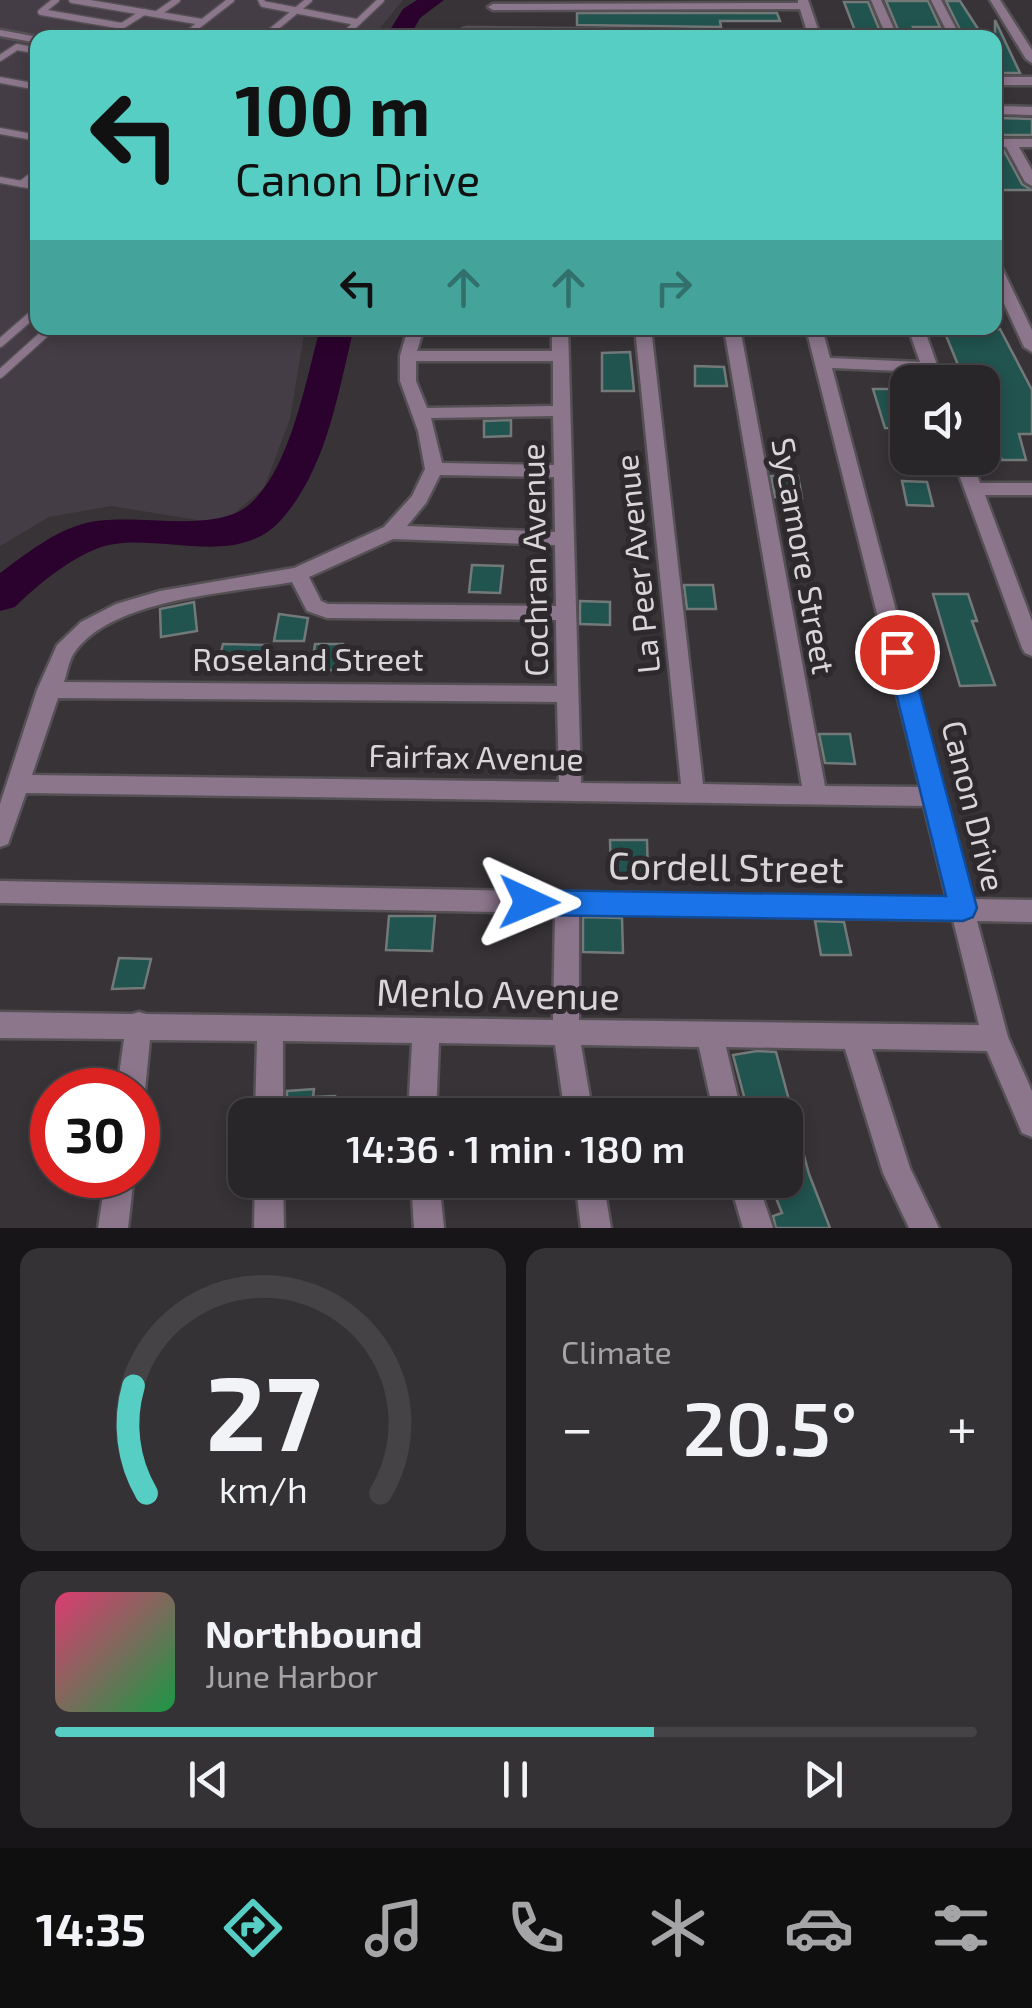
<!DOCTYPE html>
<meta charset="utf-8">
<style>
body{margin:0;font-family:"Exo 2",sans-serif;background:#353235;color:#f1f3f6;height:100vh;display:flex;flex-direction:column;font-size:38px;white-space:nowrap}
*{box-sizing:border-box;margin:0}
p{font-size:32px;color:#a5a5a8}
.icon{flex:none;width:55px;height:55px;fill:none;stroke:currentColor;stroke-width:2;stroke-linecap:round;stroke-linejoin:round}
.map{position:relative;height:1228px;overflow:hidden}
.sheet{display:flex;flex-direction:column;gap:20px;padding:20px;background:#171517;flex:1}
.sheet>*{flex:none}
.top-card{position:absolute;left:30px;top:30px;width:972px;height:305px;border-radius:20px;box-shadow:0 5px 15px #0003,0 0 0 2px #454346;background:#56cec4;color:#111;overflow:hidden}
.tools{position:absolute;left:890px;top:365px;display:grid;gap:20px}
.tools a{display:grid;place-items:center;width:110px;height:110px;border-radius:20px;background:#292629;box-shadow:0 5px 15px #0003,0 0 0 2px #454346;font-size:50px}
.speed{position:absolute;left:30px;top:1068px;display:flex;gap:20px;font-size:50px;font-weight:700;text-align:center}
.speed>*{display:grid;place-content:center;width:130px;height:130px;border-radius:50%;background:#292629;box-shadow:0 5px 15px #0003,0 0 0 2px #454346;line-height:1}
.speed .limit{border:15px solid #d22;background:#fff;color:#111}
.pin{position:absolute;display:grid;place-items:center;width:85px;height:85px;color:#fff;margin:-42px;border:5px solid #fff;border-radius:50%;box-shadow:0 2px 10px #0007}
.me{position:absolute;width:110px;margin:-55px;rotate:91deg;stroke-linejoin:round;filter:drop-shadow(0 0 8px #0008)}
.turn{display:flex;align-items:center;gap:35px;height:210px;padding:0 40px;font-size:45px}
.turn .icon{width:130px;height:130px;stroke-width:2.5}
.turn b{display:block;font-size:70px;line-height:85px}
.lanes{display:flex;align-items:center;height:95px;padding:0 40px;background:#0003;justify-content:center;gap:50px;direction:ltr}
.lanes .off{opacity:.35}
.big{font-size:75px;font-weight:600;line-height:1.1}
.sheet .widget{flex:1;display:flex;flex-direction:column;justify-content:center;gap:15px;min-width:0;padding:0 35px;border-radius:20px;background:#353235}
.sheet .dial{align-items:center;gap:0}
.dial svg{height:260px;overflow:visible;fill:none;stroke:#454346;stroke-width:7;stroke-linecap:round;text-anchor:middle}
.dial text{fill:#f1f3f6;stroke:none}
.song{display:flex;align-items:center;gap:30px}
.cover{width:120px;height:120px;border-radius:15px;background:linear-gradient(135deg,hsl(340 70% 55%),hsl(140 70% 35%))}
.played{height:10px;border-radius:5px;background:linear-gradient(90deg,#56cec4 65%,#454346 65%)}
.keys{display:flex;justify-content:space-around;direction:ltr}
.heat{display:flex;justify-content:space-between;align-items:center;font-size:55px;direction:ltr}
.sheet .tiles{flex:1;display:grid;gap:20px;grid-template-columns:1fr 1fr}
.widget:last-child{grid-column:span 2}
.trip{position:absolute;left:228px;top:1098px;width:575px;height:100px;border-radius:20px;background:#292629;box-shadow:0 5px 15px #0003,0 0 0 2px #454346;font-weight:600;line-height:100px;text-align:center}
.tabs{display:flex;height:160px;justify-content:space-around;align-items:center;background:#100f10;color:#a5a5a8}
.tabs .icon{width:70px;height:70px}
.tabs .on{color:#56cec4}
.tabs b{font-size:45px;color:#f1f3f6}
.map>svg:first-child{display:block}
.built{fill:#453d45}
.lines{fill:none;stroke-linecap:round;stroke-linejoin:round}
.river{fill:#2b022d;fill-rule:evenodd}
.building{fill:#21534f;stroke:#737979;stroke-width:2.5}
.lane-far1-casing{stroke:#545054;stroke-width:9}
.lane-casing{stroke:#545054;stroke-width:11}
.street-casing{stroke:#545054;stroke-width:5}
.lane-far1{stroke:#8c768c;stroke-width:6}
.lane{stroke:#8c768c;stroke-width:8}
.street{fill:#8c768c;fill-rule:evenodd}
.route{fill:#1a73e8;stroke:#114b97;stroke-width:2.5}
.labels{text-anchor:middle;stroke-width:10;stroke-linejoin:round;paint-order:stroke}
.street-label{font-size:32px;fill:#d8d6d8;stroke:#2d292d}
.near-street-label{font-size:38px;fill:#d8d6d8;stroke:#2d292d}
</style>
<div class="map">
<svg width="1032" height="1228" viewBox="0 0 1032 1228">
<rect width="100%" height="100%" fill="#373337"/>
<polygon class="built" points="0,0 403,0 380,28 378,37 38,38 38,328 305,328 290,419 264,488 222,524 111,506 49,517 0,546"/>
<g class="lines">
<g class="river">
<polygon points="417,0 444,0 420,18 409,38 385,38 403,9"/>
<path d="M 320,328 L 354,328 C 338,392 327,469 281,520 C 233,573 150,527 96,549 C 68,560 36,586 15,607 L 0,611 L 0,573 C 26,554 54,531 86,523 C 133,511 214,536 250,504 C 291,467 306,380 320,328 Z"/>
</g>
</g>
<g class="building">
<polygon points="886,1 928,1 940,27 913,27 918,37 901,37"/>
<polygon points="946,1 960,1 984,38 964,38"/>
<polygon points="844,2 868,2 882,36 857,36"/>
<polygon points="577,13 777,13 780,21 720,21 721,27 577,25"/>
<polygon points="995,20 1020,73 995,73"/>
<polygon points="995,118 1032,119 1032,135 995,135"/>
<polygon points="995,151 1004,151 1022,184 1032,190 995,190"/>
<polygon points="1000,329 1032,390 1032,434 1019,434 1026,460 1002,460 982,411 982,382 965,382 945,333 953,334 952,330"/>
<polygon points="630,352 634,391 602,391 602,353"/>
<polygon points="695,366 724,367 727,386 695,386"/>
<polygon points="873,389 903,389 908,429 885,428"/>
<polygon points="511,420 511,436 484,437 484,421"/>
<polygon points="771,476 798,476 802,498 775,497"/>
<polygon points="902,481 927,482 933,506 907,505"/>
<polygon points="472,565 503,566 500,593 469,592"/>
<polygon points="684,585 713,585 716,609 687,609"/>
<polygon points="933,594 968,594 977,621 972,621 995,685 960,686"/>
<polygon points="580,601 610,602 610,625 580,624"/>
<polygon points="194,602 197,631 161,637 160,609"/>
<polygon points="279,614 308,618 304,641 274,641"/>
<polygon points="223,644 268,645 262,669 218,664"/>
<polygon points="315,644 343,644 339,670 311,670"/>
<polygon points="819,734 850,734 855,764 825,763"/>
<polygon points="610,840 647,840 648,875 611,874"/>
<polygon points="389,916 435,916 432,951 386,950"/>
<polygon points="583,917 622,918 623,953 583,952"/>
<polygon points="815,921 844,922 851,955 821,955"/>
<polygon points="119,958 151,959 144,988 112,989"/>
<polygon points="757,1051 776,1052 809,1174 830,1228 776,1228 773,1216 782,1213 776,1198 785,1195 785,1115 749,1115 733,1055"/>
<polygon points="314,1089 313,1097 335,1096 334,1115 287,1115 287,1091"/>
</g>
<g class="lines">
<defs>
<g id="lane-far1">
<polyline points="56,0 41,12 122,26 144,12"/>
<polyline points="72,0 202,22"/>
<polyline points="261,0 263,4 356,22"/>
<polyline points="157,14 177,0"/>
<polyline points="182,38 231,0"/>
<polyline points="263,38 309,0"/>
<polyline points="341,38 381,0"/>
<polyline points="0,58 17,47 38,51"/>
<polyline points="0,80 38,87"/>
<polyline points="0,131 38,138"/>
<polyline points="0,180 38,187"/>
<polyline points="21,184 38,171"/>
</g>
<g id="lane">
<polyline points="0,343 38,310"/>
<polyline points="0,374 51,328"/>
</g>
<g id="street">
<polygon points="798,0 808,0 821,38 809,38 800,9 493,10 488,7 493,4 798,3"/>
<polygon points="871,0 881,0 898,38 887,38"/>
<polygon points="931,0 941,0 961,38 950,38"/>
<polygon points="990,0 1000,0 1032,50 1032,63 1026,59"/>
<polygon points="467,28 737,31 743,34 737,37 463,33 463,29"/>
<polygon points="0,30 38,37 42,38 38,38 38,43 0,36"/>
<rect x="995" y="77" width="37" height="8"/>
<polygon points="995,106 1032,107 1032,115 995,114"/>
<polygon points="995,139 1032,139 1032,147 1019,147 1032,170 1032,186 1025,182 1006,147 995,147"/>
<polygon points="995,264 1002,268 1032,330 1032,352 1024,347 995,284"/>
<path d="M 408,328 L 424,328 L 417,351 L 552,351 L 552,328 L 568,328 L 581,783 L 681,784 L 635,328 L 651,328 L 703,784 L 802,786 L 724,328 L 740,328 L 825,786 L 920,787 L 806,328 L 822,328 L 830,358 L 920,362 L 908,328 L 924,328 L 943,382 L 927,382 L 923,372 L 832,368 L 972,899 L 1032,900 L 1032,922 L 977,921 L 1008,1037 L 1032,1091 L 1032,1137 L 1022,1133 L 987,1051 L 872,1049 L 910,1168 L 939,1228 L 909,1228 L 883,1173 L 845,1049 L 726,1047 L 742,1115 L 714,1115 L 699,1047 L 581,1045 L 593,1115 L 565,1115 L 555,1045 L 439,1043 L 436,1115 L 408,1115 L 412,1043 L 283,1041 L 283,1115 L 255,1115 L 257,1041 L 150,1040 L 145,1090 L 138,1101 L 138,1090 L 117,1090 L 124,1039 L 0,1038 L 0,1012 L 132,1014 L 139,1012 L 146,1014 L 553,1020 L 555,913 L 0,903 L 0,881 L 947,899 L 924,806 L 26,793 L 8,844 L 0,847 L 0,804 L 37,690 L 57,645 L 81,622 L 116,604 L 160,591 L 294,568 L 384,527 L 412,496 L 425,469 L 418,431 L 400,381 L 400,356 ZM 416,361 L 553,361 L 553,406 L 427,408 L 416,381 ZM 553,416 L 554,465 L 442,463 L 431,418 ZM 440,475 L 554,477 L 555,532 L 407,526 L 426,503 ZM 393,539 L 555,545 L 556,606 L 328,604 L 321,601 L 309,577 ZM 292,582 L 307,611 L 327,618 L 556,620 L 557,686 L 64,682 C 67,673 69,660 74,653 C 112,598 231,593 292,582 ZM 58,698 L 557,702 L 559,782 L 32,775 ZM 579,913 L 953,920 L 979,1025 L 579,1020 Z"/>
<polygon points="953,458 971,458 980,483 1032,483 1032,495 985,495 1032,621 1032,656 1025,653 1022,648"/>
<polygon points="106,1175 134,1175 128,1228 98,1228"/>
<polygon points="255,1180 283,1180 284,1228 254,1228"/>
<polygon points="411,1180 439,1180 444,1228 414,1228"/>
<polygon points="575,1180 603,1180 611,1228 581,1228"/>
<polygon points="729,1180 757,1180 773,1228 743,1228"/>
</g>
</defs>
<use href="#lane-far1" class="lane-far1-casing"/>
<use href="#lane" class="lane-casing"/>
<use href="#street" class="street-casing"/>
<use href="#lane-far1" class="lane-far1"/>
<use href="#lane" class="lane"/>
<use href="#street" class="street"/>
</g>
<polygon class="route" points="897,643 909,652 977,908 973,917 963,921 529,915 519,911 515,902 519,894 529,890 946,896 886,652"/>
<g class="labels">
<g class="street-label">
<text transform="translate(803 556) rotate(80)" y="11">Sycamore Street</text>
<text transform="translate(535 560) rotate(-91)" y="11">Cochran Avenue</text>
<text transform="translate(638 564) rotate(-96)" y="11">La Peer Avenue</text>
<text x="308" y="671">Roseland Street</text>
<text transform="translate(476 758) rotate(1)" y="11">Fairfax Avenue</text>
<text transform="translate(973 806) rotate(76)" y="11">Canon Drive</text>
</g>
<g class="near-street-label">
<text transform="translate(726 868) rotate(1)" y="13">Cordell Street</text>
<text transform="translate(498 995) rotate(1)" y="13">Menlo Avenue</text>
</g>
</g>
</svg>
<div class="tools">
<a><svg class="icon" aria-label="sound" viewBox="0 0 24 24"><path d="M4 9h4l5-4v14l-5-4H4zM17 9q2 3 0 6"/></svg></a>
</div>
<div class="speed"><div class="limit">30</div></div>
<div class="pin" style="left:897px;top:652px;background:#d93025"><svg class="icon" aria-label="arrive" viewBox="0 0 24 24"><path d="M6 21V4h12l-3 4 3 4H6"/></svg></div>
<svg class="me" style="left:529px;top:902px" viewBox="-20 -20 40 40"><path d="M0-17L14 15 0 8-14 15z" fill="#1a73e8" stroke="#fff" stroke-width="4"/></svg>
<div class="trip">14:36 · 1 min · 180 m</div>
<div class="top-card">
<div class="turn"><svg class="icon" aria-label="left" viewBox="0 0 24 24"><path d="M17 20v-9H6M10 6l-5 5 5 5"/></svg><div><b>100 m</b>Canon Drive</div></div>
<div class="lanes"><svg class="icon" aria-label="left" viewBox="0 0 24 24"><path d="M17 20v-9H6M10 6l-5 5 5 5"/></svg><svg class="icon off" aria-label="ahead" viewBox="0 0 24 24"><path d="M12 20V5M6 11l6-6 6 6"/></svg><svg class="icon off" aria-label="ahead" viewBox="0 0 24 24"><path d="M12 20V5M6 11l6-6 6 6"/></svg><svg class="icon off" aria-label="right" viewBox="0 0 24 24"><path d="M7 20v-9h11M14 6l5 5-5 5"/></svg></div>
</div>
</div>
<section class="sheet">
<div class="tiles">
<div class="widget dial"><svg viewBox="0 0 100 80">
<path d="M14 69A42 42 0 1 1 86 69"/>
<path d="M14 69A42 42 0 0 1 10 36" stroke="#56cec4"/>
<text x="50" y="56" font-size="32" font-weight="700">27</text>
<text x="50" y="72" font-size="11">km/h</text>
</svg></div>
<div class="widget"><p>Climate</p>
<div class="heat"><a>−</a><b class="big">20.5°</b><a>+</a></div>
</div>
<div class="widget">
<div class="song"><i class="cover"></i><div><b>Northbound</b><p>June Harbor</p></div></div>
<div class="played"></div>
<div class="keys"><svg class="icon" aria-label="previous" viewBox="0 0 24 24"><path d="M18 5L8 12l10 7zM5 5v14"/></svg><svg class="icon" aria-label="pause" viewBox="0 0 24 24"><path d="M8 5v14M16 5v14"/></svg><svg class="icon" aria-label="next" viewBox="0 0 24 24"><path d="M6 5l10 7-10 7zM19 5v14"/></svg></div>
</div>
</div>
</section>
<nav class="tabs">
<b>14:35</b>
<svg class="icon on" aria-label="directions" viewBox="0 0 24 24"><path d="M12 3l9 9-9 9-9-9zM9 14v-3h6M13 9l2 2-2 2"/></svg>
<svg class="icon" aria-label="music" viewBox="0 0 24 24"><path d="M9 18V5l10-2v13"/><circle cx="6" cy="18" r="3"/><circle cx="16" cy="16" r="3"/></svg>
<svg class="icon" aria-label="phone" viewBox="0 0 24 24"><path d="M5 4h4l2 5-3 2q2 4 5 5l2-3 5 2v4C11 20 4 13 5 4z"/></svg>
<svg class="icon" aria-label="climate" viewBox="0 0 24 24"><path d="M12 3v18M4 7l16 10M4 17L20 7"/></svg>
<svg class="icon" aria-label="car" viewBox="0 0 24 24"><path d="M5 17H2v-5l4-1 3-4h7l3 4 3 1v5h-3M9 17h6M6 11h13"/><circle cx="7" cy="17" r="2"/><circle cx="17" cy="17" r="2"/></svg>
<svg class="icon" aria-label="filters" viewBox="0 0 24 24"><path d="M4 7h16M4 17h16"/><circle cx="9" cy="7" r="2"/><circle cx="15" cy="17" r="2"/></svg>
</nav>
